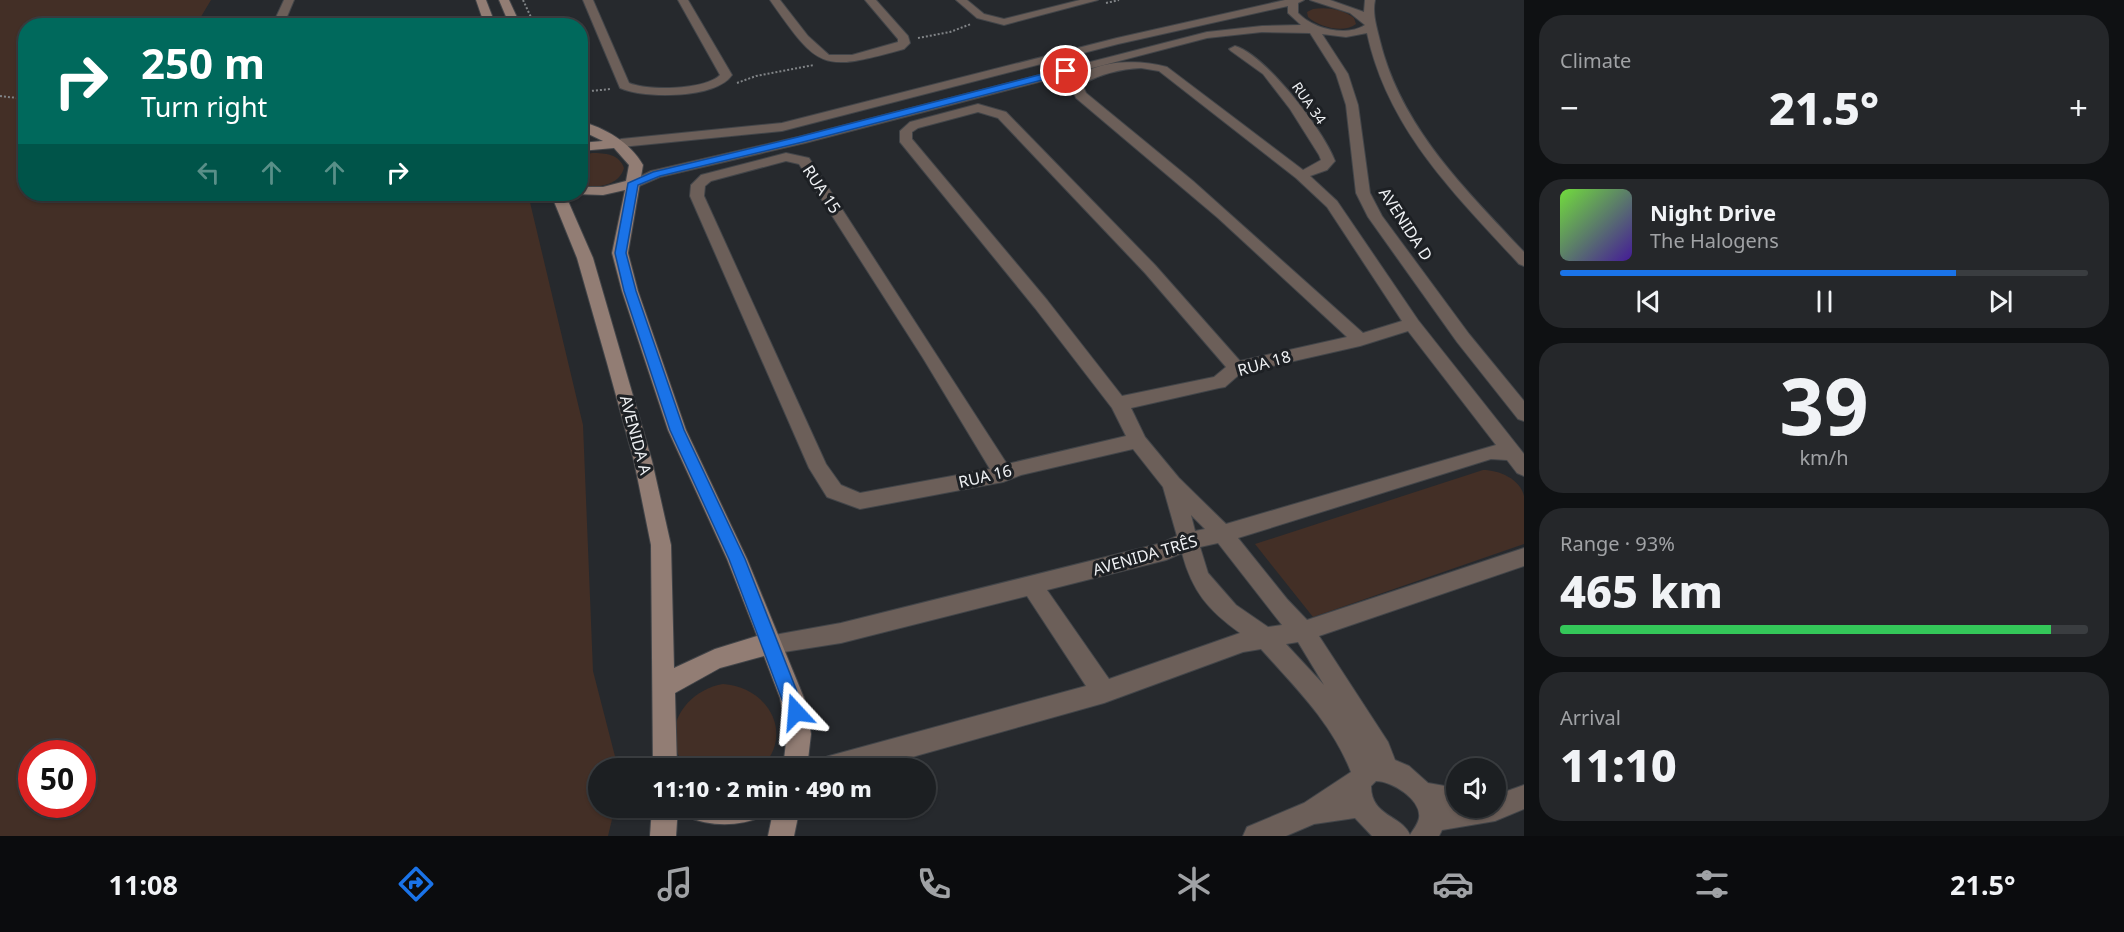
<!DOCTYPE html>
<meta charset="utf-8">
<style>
body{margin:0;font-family:"Noto Sans",sans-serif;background:#25272a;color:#f1f3f6;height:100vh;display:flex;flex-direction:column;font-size:22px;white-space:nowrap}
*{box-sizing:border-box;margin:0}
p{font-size:20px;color:#a0a2a5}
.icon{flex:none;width:33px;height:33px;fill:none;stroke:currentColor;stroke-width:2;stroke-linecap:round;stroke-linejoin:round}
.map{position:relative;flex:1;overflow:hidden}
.details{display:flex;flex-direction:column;gap:15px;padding:15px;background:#0f1113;width:600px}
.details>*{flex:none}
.banner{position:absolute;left:18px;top:18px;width:570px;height:183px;border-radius:24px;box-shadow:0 2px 4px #0004,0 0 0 2px #3a3d40;background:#00695c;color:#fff;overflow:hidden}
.fabs{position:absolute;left:1446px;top:758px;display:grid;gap:12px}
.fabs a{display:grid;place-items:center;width:60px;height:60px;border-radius:50%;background:#1c1f22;box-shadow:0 2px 4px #0004,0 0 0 2px #3a3d40;font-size:30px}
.speed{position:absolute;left:18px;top:740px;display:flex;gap:12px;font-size:30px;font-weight:700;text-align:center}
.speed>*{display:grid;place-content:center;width:78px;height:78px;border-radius:50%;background:#1c1f22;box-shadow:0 2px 4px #0004,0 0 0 2px #3a3d40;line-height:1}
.speed .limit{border:9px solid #d22;background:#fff;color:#111}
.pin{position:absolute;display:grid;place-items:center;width:51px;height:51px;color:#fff;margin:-26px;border:3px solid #fff;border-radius:50%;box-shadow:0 2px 6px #0007}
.me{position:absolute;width:66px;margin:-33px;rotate:341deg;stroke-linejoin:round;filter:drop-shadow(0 0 4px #0008)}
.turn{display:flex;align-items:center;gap:21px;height:126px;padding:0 24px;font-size:27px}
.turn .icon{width:78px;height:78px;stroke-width:2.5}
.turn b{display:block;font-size:42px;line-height:51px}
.lanes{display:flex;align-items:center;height:57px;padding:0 24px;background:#0003;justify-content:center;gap:30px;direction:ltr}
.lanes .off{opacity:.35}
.big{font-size:45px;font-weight:800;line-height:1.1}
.details .tile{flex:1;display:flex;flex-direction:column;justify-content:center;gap:9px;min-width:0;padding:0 21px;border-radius:24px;background:#25272a}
.details .dial{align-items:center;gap:0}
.dial b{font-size:78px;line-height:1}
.song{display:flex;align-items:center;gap:18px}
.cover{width:72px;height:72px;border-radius:9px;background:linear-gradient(135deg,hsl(100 70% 55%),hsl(260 70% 35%))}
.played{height:6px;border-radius:3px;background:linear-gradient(90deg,#1a73e8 75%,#3a3d40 75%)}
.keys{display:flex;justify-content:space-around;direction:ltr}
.heat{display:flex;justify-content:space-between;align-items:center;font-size:33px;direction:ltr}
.charge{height:9px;border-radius:4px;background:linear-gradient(90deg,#34c759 93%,#3a3d40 0)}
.trip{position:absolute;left:588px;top:758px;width:348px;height:60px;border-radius:30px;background:#1c1f22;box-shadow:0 2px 4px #0004,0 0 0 2px #3a3d40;font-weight:800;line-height:60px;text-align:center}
.dock{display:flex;height:96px;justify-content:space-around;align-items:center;background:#0b0c0e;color:#a0a2a5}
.dock .icon{width:42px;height:42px}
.dock .on{color:#1a73e8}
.dock b{font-size:27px;color:#f1f3f6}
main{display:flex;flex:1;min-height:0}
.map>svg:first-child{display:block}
.green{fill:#432f26;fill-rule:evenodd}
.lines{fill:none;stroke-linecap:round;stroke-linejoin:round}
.street-casing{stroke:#424549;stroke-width:2}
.secondary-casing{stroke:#424549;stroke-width:2}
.path{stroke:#818487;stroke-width:2;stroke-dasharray:2 2;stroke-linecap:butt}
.street{fill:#6c5f59;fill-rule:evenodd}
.secondary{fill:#927d74;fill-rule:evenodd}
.route{fill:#1a73e8;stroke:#114b97;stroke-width:1.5}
.labels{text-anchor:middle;stroke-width:6;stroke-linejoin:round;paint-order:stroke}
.far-street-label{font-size:14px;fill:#eff1f4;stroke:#1d2024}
.street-label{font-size:16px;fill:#eff1f4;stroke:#1d2024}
</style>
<main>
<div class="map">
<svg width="1524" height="836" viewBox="0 0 1524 836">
<rect width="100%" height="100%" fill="#26292d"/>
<g class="green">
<path d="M 0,0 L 211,0 L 196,25 L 26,26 L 26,194 L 528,194 L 583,425 L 593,671 L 618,768 L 598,768 L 598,807 L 615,807 L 608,836 L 0,836 ZM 32,753 L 82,753 L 82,804 L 32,804 Z"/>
<path d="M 1313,9 C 1327,7 1342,9 1354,18 L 1356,24 C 1343,34 1320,27 1308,17 L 1307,12 Z"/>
<path d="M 592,153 C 605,153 619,154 624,168 C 619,186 597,188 581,186 L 581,156 Z"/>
<path d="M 1483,470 C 1499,470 1520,479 1524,496 C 1524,510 1524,529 1524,544 L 1313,617 L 1255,544 Z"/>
<path d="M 723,684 C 768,687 795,734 761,768 L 687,768 C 657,734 683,691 723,684 Z"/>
</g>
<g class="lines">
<defs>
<g id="street">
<polygon points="284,0 294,0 283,26 272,26"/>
<path d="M 583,0 L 593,0 L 629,83 C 648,91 705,90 720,75 L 678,0 L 688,0 L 732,75 C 716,99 644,99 620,88 Z"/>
<path d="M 770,0 L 780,0 L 808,36 L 829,55 L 852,55 L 898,42 L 898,39 L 865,0 L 876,0 L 908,36 L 910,43 L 904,49 C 821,72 819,70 770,0 Z"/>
<polygon points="956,0 967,0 984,14 1004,19 1080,0 1098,0 1004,25 977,18"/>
<path d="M 1285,0 L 1304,0 L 1298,3 L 1298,13 C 1313,29 1346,37 1365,25 L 1350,13 L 1310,0 L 1330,0 L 1364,12 L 1365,0 L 1375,0 C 1372,14 1377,28 1380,41 C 1401,127 1465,189 1524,252 L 1524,266 L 1519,264 C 1455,194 1388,130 1367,33 L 1346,37 L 1322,34 L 1348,74 L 1358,105 L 1370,193 L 1382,216 L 1469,334 L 1524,401 L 1524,421 L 1518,419 L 1457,342 L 1368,217 L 1356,193 L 1346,105 L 1336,74 L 1310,33 L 1262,32 L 1207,38 L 805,143 L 660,177 L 639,186 L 629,186 L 627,183 L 651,171 L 798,137 L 1207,32 L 1262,26 L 1301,25 L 1288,13 L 1288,6 L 1118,44 L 782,131 L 621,147 L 614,143 L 621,139 L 782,123 L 1117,38 Z"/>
<path d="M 1235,46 C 1266,55 1324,131 1335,161 L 1327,170 L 1310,176 L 1337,201 L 1418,320 L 1524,454 L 1524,476 L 1517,473 L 1507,460 L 1491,459 L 1238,538 L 1287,599 L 1307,620 L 1524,548 L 1524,566 L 1319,636 L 1388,742 L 1395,760 L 1409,766 L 1428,783 L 1456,788 L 1456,807 L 1496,807 L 1496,795 L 1524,785 L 1524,809 L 1495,821 L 1442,830 L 1439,836 L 1372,836 L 1355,818 L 1314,824 L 1286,836 L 1243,836 L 1247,827 L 1304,803 L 1351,772 C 1332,723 1295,687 1261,649 L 1243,652 L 1104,703 L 873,768 L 817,768 L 820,759 L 829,756 L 1086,686 L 1027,596 L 841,643 L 771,654 L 763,651 L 760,644 L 763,637 L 841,623 L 1162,543 L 1177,536 L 1163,487 L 1133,449 L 1021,475 L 1003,482 L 860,509 L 827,497 L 809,468 L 690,196 L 691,185 L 701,175 L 786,153 L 809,158 L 1007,464 L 1126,436 L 1112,408 L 1035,308 L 900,142 L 900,131 L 910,122 L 978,104 L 1006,112 L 1155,265 L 1240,361 L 1347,337 L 1218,218 L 1076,98 L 1070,83 C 1093,59 1138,59 1167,67 L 1303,170 L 1321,160 L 1319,155 L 1290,109 L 1263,74 L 1231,51 L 1229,49 ZM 1141,68 L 1159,71 L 1296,178 L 1327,207 L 1402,321 L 1363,333 L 1193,181 L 1086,93 L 1082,84 C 1101,74 1120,69 1141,68 ZM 978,112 L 998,118 L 1145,273 L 1226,367 L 1214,377 L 1122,396 L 1047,300 L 912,139 L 912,132 L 918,128 ZM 786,161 L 799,164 L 923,358 L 990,469 L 860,493 L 841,485 L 826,464 L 704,196 L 705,186 L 711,181 ZM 1408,331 L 1496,445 L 1226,524 L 1179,478 L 1145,437 L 1131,408 L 1219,388 L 1225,387 L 1241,373 L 1360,346 ZM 1191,515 L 1205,529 L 1195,531 ZM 1218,543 L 1282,625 L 1268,627 L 1236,605 L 1208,573 L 1200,547 ZM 1182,553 C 1192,591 1208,610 1240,633 L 1109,679 L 1047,590 L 1166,560 ZM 1298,642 L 1324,685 L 1286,644 ZM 1376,781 C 1392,781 1422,800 1419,818 C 1418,824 1413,830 1410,835 C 1402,815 1371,817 1371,786 Z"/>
</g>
<g id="secondary">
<polygon points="476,0 486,0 496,26 485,26"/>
<polygon points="499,0 509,0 521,26 510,26"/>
<path d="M 580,121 C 605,128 630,142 643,165 L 628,253 L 638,291 L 686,430 L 747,559 L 804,698 L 811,734 L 807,768 L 783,768 L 787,734 L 780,698 L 764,656 L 720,668 L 675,693 L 677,768 L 653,768 L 651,545 L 634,461 L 607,363 L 577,258 L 551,194 L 565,194 L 593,258 L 652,461 L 671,545 L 674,668 L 715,649 L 757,636 L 727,559 L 668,430 L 622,291 L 612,253 L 625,190 L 603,195 L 575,194 L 580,194 L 580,187 L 603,187 L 626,181 L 629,165 L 614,148 L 580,151 L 580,143 L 603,141 L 580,130 Z"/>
<polygon points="652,807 678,807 676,836 650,836"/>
<path d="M 681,807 L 768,807 L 764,816 C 738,827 711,827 685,816 Z"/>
<polygon points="774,807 800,807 794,836 768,836"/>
</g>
</defs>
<use href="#street" class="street-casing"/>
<use href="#secondary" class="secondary-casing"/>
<g class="path">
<polyline points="523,0 535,26"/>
<polyline points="1106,3 1119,0"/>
<polyline points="918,38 950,32 971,24"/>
<polyline points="737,83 756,76 814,65"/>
<polyline points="580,92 611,89"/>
<polyline points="0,96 26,99"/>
</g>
<use href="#street" class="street"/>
<use href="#secondary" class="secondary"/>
</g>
<polygon class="route" points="1066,68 1071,71 1069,73 803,142 660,176 638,185 626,253 636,291 684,430 745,559 805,712 802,718 796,721 789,718 729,559 670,430 624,291 615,253 628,183 653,172 798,137"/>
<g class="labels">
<g class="far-street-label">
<text transform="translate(1309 103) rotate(55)" y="5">RUA 34</text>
</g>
<g class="street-label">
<text transform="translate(822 189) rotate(56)" y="6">RUA 15</text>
<text transform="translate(1406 224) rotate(57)" y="6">AVENIDA D</text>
<text transform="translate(1264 363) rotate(-16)" y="6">RUA 18</text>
<text transform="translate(636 435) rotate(75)" y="6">AVENIDA A</text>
<text transform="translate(985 476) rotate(-13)" y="6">RUA 16</text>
<text transform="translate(1145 555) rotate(-16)" y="6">AVENIDA TRÊS</text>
</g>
</g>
</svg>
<div class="fabs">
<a><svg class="icon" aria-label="sound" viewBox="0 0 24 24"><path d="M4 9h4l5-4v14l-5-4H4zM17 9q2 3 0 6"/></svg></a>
</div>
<div class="speed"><div class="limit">50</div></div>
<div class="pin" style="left:1066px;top:71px;background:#d93025"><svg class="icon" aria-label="arrive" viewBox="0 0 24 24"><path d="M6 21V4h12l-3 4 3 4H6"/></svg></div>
<svg class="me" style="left:796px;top:712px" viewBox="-20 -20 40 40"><path d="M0-17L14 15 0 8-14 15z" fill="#1a73e8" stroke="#fff" stroke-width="4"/></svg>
<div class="trip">11:10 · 2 min · 490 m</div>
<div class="banner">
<div class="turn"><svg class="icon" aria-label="right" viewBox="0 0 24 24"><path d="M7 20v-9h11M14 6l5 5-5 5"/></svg><div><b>250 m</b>Turn right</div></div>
<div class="lanes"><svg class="icon off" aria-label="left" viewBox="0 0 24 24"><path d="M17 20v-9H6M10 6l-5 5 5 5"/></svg><svg class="icon off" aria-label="ahead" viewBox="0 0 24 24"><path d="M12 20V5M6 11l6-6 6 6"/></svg><svg class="icon off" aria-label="ahead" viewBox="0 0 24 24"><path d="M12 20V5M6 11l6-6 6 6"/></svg><svg class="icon" aria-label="right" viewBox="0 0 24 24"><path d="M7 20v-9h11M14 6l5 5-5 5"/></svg></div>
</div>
</div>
<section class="details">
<div class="tile"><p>Climate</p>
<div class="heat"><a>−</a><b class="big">21.5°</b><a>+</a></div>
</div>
<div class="tile">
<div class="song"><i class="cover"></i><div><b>Night Drive</b><p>The Halogens</p></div></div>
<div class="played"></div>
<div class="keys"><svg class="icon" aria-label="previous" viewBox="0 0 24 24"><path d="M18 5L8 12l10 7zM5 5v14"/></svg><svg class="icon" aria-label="pause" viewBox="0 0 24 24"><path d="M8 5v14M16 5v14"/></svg><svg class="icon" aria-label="next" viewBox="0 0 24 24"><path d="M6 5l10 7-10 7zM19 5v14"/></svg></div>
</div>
<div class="tile dial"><b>39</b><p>km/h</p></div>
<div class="tile"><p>Range · 93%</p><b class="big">465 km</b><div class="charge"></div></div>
<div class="tile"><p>Arrival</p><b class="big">11:10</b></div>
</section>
</main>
<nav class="dock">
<b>11:08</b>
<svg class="icon on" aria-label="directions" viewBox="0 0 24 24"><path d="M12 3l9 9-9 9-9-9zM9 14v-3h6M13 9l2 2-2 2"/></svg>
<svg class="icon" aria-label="music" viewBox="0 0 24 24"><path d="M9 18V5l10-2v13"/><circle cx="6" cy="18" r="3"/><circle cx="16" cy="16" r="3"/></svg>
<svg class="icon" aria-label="phone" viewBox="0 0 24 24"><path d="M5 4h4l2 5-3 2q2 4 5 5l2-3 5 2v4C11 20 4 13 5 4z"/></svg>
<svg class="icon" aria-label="climate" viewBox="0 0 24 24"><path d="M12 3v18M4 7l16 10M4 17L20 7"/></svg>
<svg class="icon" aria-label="car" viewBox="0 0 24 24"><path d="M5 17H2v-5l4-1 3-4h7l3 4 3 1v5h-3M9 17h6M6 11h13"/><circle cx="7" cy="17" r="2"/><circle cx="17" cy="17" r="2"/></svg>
<svg class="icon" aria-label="filters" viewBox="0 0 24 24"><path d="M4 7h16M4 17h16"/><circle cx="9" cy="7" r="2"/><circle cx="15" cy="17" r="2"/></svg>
<b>21.5°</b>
</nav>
